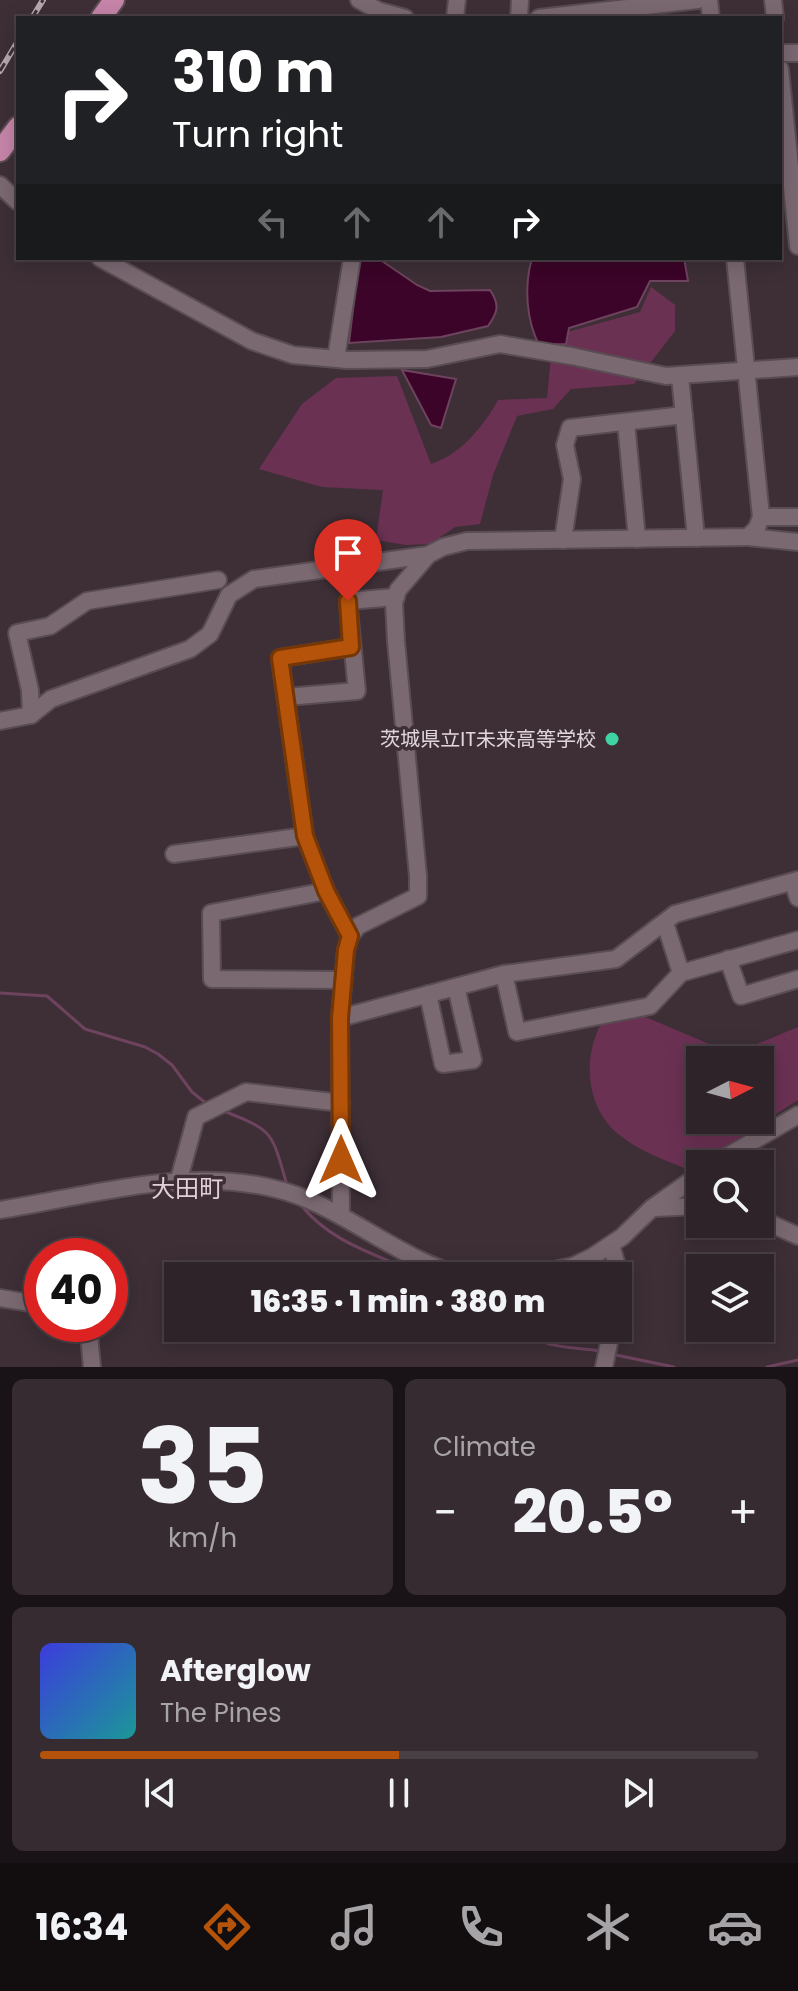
<!DOCTYPE html>
<meta charset="utf-8">
<style>
body{margin:0;font-family:Poppins,"Noto Sans JP",sans-serif;background:#362b31;color:#f1f3f6;height:100vh;display:flex;flex-direction:column;font-size:30px;white-space:nowrap}
*{box-sizing:border-box;margin:0}
p{font-size:26px;color:#a7a4a8}
.icon{flex:none;width:44px;height:44px;fill:none;stroke:currentColor;stroke-width:2;stroke-linecap:round;stroke-linejoin:round}
.map{position:relative;height:1367px;overflow:hidden}
.sheet{display:flex;flex-direction:column;gap:12px;padding:12px;background:#191317;flex:1}
.sheet>*{flex:none}
.banner{position:absolute;left:16px;top:16px;width:766px;height:244px;border-radius:0px;box-shadow:0 4px 20px #0003,0 0 0 2px #494046;background:#202124;color:#fff;overflow:hidden}
.needle{width:52px;rotate:84deg}
.buttons{position:absolute;left:686px;top:1046px;display:grid;gap:16px}
.buttons a{display:grid;place-items:center;width:88px;height:88px;border-radius:0px;background:#2e2329;box-shadow:0 4px 20px #0003,0 0 0 2px #494046;font-size:40px}
.speed{position:absolute;left:24px;top:1238px;display:flex;gap:16px;font-size:40px;font-weight:700;text-align:center}
.speed>*{display:grid;place-content:center;width:104px;height:104px;border-radius:50%;background:#2e2329;box-shadow:0 4px 20px #0003,0 0 0 2px #494046;line-height:1}
.speed .limit{border:12px solid #d22;background:#fff;color:#111}
.pin{position:absolute;display:grid;place-items:center;width:68px;height:68px;color:#fff;margin:-82px -34px;border-radius:50% 50% 50% 0;rotate:-45deg;box-shadow:0 0 8px #0007}
.pin .icon{rotate:45deg}
.me{position:absolute;width:88px;margin:-44px;rotate:0deg;stroke-linejoin:round;filter:drop-shadow(0 0 6px #0008)}
.turn{display:flex;align-items:center;gap:28px;height:168px;padding:0 24px;font-size:36px}
.turn .icon{width:104px;height:104px;stroke-width:2.5}
.turn b{display:block;font-size:56px;line-height:68px}
.lanes{display:flex;align-items:center;height:76px;padding:0 24px;background:#0003;justify-content:center;gap:40px;direction:ltr}
.lanes .off{opacity:.35}
.big{font-size:60px;font-weight:800;line-height:1.1}
.sheet .widget{flex:1;display:flex;flex-direction:column;justify-content:center;gap:12px;min-width:0;padding:0 28px;border-radius:12px;background:#362b31}
.sheet .dial{align-items:center;gap:0}
.dial b{font-size:104px;line-height:1}
.song{display:flex;align-items:center;gap:24px}
.cover{width:96px;height:96px;border-radius:12px;background:linear-gradient(135deg,hsl(240 70% 55%),hsl(180 70% 35%))}
.played{height:8px;border-radius:4px;background:linear-gradient(90deg,#b45309 50%,#494046 50%)}
.keys{display:flex;justify-content:space-around;direction:ltr}
.heat{display:flex;justify-content:space-between;align-items:center;font-size:44px;direction:ltr}
.sheet .tiles{flex:1;display:grid;gap:12px;grid-template-columns:1fr 1fr}
.widget:last-child{grid-column:span 2}
.trip{position:absolute;left:164px;top:1262px;width:468px;height:80px;border-radius:0px;background:#2e2329;box-shadow:0 4px 20px #0003,0 0 0 2px #494046;font-weight:800;line-height:80px;text-align:center}
.tab-bar{display:flex;height:128px;justify-content:space-around;align-items:center;background:#120e10;color:#a7a4a8}
.tab-bar .icon{width:56px;height:56px}
.tab-bar .on{color:#b45309}
.tab-bar b{font-size:36px;color:#f1f3f6}
.map>svg:first-child{display:block}
.green{fill:#6b3153;fill-rule:evenodd}
.water{fill:#3b0428;stroke:#6d435e;stroke-width:2}
.lines{fill:none;stroke-linecap:round;stroke-linejoin:round}
.stream{stroke:#6d435e;stroke-width:3}
.minor-casing{stroke:#5a4c53;stroke-width:20}
.major-casing{stroke:#5a4c53;stroke-width:24}
.minor{stroke:#7b6972;stroke-width:16}
.major{stroke:#c685a9;stroke-width:20}
.rail-casing{stroke:#b5a8ae;stroke-width:6}
.rail{stroke:#3e2f37;stroke-width:3;stroke-dasharray:9;stroke-linecap:butt}
.route-casing{stroke:#753606;stroke-width:20}
.route{stroke:#b45309;stroke-width:14}
.poi-dot{fill:#3ed4a3;stroke:#3e2f37;stroke-width:3}
.labels{text-anchor:middle;stroke-width:7;stroke-linejoin:round;paint-order:stroke}
.poi-label{font-size:20px;fill:#e1d6db;stroke:#3e2f37;text-anchor:end}
.quarter-label{font-size:24px;fill:#e3cfd9;stroke:#3e2f37}
</style>
<div class="map">
<svg width="798" height="1367" viewBox="0 0 798 1367">
<rect width="100%" height="100%" fill="#3e2f37"/>
<g class="green">
<path d="M 651,287 L 675,305 L 675,331 L 634,384 L 571,389 L 553,409 L 517,416 L 493,475 L 480,524 L 455,527 L 430,544 L 406,545 L 376,540 L 383,490 L 322,487 L 259,469 L 302,404 L 336,378 L 397,376 L 431,464 C 460,455 483,427 498,400 L 547,398 L 553,336 L 640,312 Z"/>
<path d="M 617,1005 L 733,1054 L 798,1027 L 798,1100 L 689,1170 C 665,1160 638,1151 617,1133 C 588,1108 583,1064 598,1030 C 602,1021 611,1013 617,1005 ZM 700,1060 L 760,1060 L 760,1120 L 700,1120 Z"/>
</g>
<g class="water">
<path d="M 532,258 L 684,258 L 688,281 L 650,281 L 637,307 L 569,328 L 566,344 L 539,345 C 526,319 524,286 532,258 Z"/>
<path d="M 359,259 L 379,259 L 417,285 L 430,291 L 490,290 C 500,305 498,312 488,326 L 441,337 L 349,343 Z"/>
<polygon points="402,370 456,379 441,428 431,425"/>
</g>
<g class="lines">
<g class="stream">
<polyline points="0,993 47,996 85,1029 145,1047 158,1054 172,1065 192,1092 207,1104"/>
<path d="M 221,1110 C 275,1131 271,1131 287,1185"/>
<path d="M 300,1204 C 333,1245 378,1254 423,1276"/>
<path d="M 526,1328 C 541,1351 576,1346 600,1351"/>
<polyline points="611,1354 674,1367"/>
<polyline points="767,1367 798,1360"/>
</g>
<defs>
<g id="minor">
<polyline points="359,0 379,11 405,18"/>
<polyline points="709,0 711,18"/>
<polyline points="773,0 775,18"/>
<polyline points="455,18 457,0"/>
<polyline points="519,18 520,0"/>
<polyline points="539,18 698,0"/>
<polyline points="780,53 798,53"/>
<polyline points="780,69 798,246"/>
<polyline points="0,185 18,202"/>
<polyline points="100,258 252,341 293,355 348,360 427,359 500,344 571,356 666,376 798,367"/>
<polyline points="336,358 352,258"/>
<polyline points="680,376 696,538"/>
<polyline points="626,422 637,539"/>
<polyline points="761,517 798,517"/>
<polyline points="748,537 798,542"/>
<polyline points="563,540 572,479 565,445 570,428 684,415"/>
<polyline points="286,697 357,691 348,601 396,597"/>
<polyline points="31,715 30,690 17,633 50,626 87,601 218,580"/>
<polyline points="0,721 31,715 51,699 190,649 210,634 229,595 254,579 428,555"/>
<polyline points="174,854 305,836"/>
<polyline points="793,882 798,898"/>
<polyline points="326,891 211,913 212,979 343,980"/>
<polyline points="665,923 681,973"/>
<polyline points="350,936 326,891 305,836 280,658 351,647"/>
<polyline points="728,959 741,996 798,979"/>
<polyline points="504,974 517,1032 650,1006 681,973 798,940"/>
<polyline points="428,994 443,1064 473,1060 456,987"/>
<polyline points="340,1018 504,974 616,959 675,914 798,880"/>
<polyline points="714,1164 798,1115"/>
<polyline points="178,1183 196,1117 246,1092 341,1103"/>
<polyline points="654,1208 700,1206"/>
<path d="M 0,1210 C 100,1194 214,1158 311,1201 C 363,1224 409,1263 464,1276"/>
<polyline points="341,1216 340,1018 346,950 350,936 358,926 418,896 418,876 396,641 394,603 398,590 428,555 443,547 467,541 748,537 757,528 761,517 735,258"/>
<polyline points="760,1219 798,1236"/>
<polyline points="611,1245 622,1283 618,1301"/>
<polyline points="526,1276 573,1266 592,1257 622,1237 652,1208 700,1174"/>
<polyline points="0,1298 42,1305"/>
<polyline points="88,1324 92,1367"/>
<polyline points="604,1367 612,1328"/>
</g>
<g id="major">
<polyline points="101,18 114,0"/>
<polyline points="0,151 18,127"/>
</g>
</defs>
<use href="#minor" class="minor-casing"/>
<use href="#major" class="major-casing"/>
<use href="#minor" class="minor"/>
<use href="#major" class="major"/>
<defs>
<g id="rail">
<polyline points="32,18 43,0"/>
<polyline points="0,71 18,41"/>
</g>
</defs>
<use href="#rail" class="rail-casing"/>
<use href="#rail" class="rail"/>
</g>
<g class="lines">
<defs>
<polyline id="route" points="341,1160 340,1018 346,950 350,936 326,891 305,836 280,658 351,647 348,601"/>
</defs>
<use href="#route" class="route-casing"/>
<use href="#route" class="route"/>
</g>
<circle class="poi-dot" cx="612" cy="739" r="8"/>
<g class="labels">
<g class="poi-label">
<text x="596" y="746">茨城県立IT未来高等学校</text>
</g>
<g class="quarter-label">
<text x="187" y="1197">大田町</text>
</g>
</g>
</svg>
<div class="buttons">
<a><svg class="needle" viewBox="-14 -14 28 28"><path d="M0-13l5 13h-10z" fill="#e53935"/><path d="M0 13l5-13h-10z" fill="#a7a4a8"/></svg></a>
<a><svg class="icon" aria-label="search" viewBox="0 0 24 24"><circle cx="10" cy="10" r="6"/><path d="M15 15l6 6"/></svg></a>
<a><svg class="icon" aria-label="layers" viewBox="0 0 24 24"><path d="M12 4l9 5-9 5-9-5zM3 14l9 5 9-5"/></svg></a>
</div>
<div class="speed"><div class="limit">40</div></div>
<div class="pin" style="left:348px;top:601px;background:#d93025"><svg class="icon" aria-label="arrive" viewBox="0 0 24 24"><path d="M6 21V4h12l-3 4 3 4H6"/></svg></div>
<svg class="me" style="left:341px;top:1160px" viewBox="-20 -20 40 40"><path d="M0-17L14 15 0 8-14 15z" fill="#b45309" stroke="#fff" stroke-width="4"/></svg>
<div class="trip">16:35 · 1 min · 380 m</div>
<div class="banner">
<div class="turn"><svg class="icon" aria-label="right" viewBox="0 0 24 24"><path d="M7 20v-9h11M14 6l5 5-5 5"/></svg><div><b>310 m</b>Turn right</div></div>
<div class="lanes"><svg class="icon off" aria-label="left" viewBox="0 0 24 24"><path d="M17 20v-9H6M10 6l-5 5 5 5"/></svg><svg class="icon off" aria-label="ahead" viewBox="0 0 24 24"><path d="M12 20V5M6 11l6-6 6 6"/></svg><svg class="icon off" aria-label="ahead" viewBox="0 0 24 24"><path d="M12 20V5M6 11l6-6 6 6"/></svg><svg class="icon" aria-label="right" viewBox="0 0 24 24"><path d="M7 20v-9h11M14 6l5 5-5 5"/></svg></div>
</div>
</div>
<section class="sheet">
<div class="tiles">
<div class="widget dial"><b>35</b><p>km/h</p></div>
<div class="widget"><p>Climate</p>
<div class="heat"><a>−</a><b class="big">20.5°</b><a>+</a></div>
</div>
<div class="widget">
<div class="song"><i class="cover"></i><div><b>Afterglow</b><p>The Pines</p></div></div>
<div class="played"></div>
<div class="keys"><svg class="icon" aria-label="previous" viewBox="0 0 24 24"><path d="M18 5L8 12l10 7zM5 5v14"/></svg><svg class="icon" aria-label="pause" viewBox="0 0 24 24"><path d="M8 5v14M16 5v14"/></svg><svg class="icon" aria-label="next" viewBox="0 0 24 24"><path d="M6 5l10 7-10 7zM19 5v14"/></svg></div>
</div>
</div>
</section>
<nav class="tab-bar">
<b>16:34</b>
<svg class="icon on" aria-label="directions" viewBox="0 0 24 24"><path d="M12 3l9 9-9 9-9-9zM9 14v-3h6M13 9l2 2-2 2"/></svg>
<svg class="icon" aria-label="music" viewBox="0 0 24 24"><path d="M9 18V5l10-2v13"/><circle cx="6" cy="18" r="3"/><circle cx="16" cy="16" r="3"/></svg>
<svg class="icon" aria-label="phone" viewBox="0 0 24 24"><path d="M5 4h4l2 5-3 2q2 4 5 5l2-3 5 2v4C11 20 4 13 5 4z"/></svg>
<svg class="icon" aria-label="climate" viewBox="0 0 24 24"><path d="M12 3v18M4 7l16 10M4 17L20 7"/></svg>
<svg class="icon" aria-label="car" viewBox="0 0 24 24"><path d="M5 17H2v-5l4-1 3-4h7l3 4 3 1v5h-3M9 17h6M6 11h13"/><circle cx="7" cy="17" r="2"/><circle cx="17" cy="17" r="2"/></svg>
</nav>
